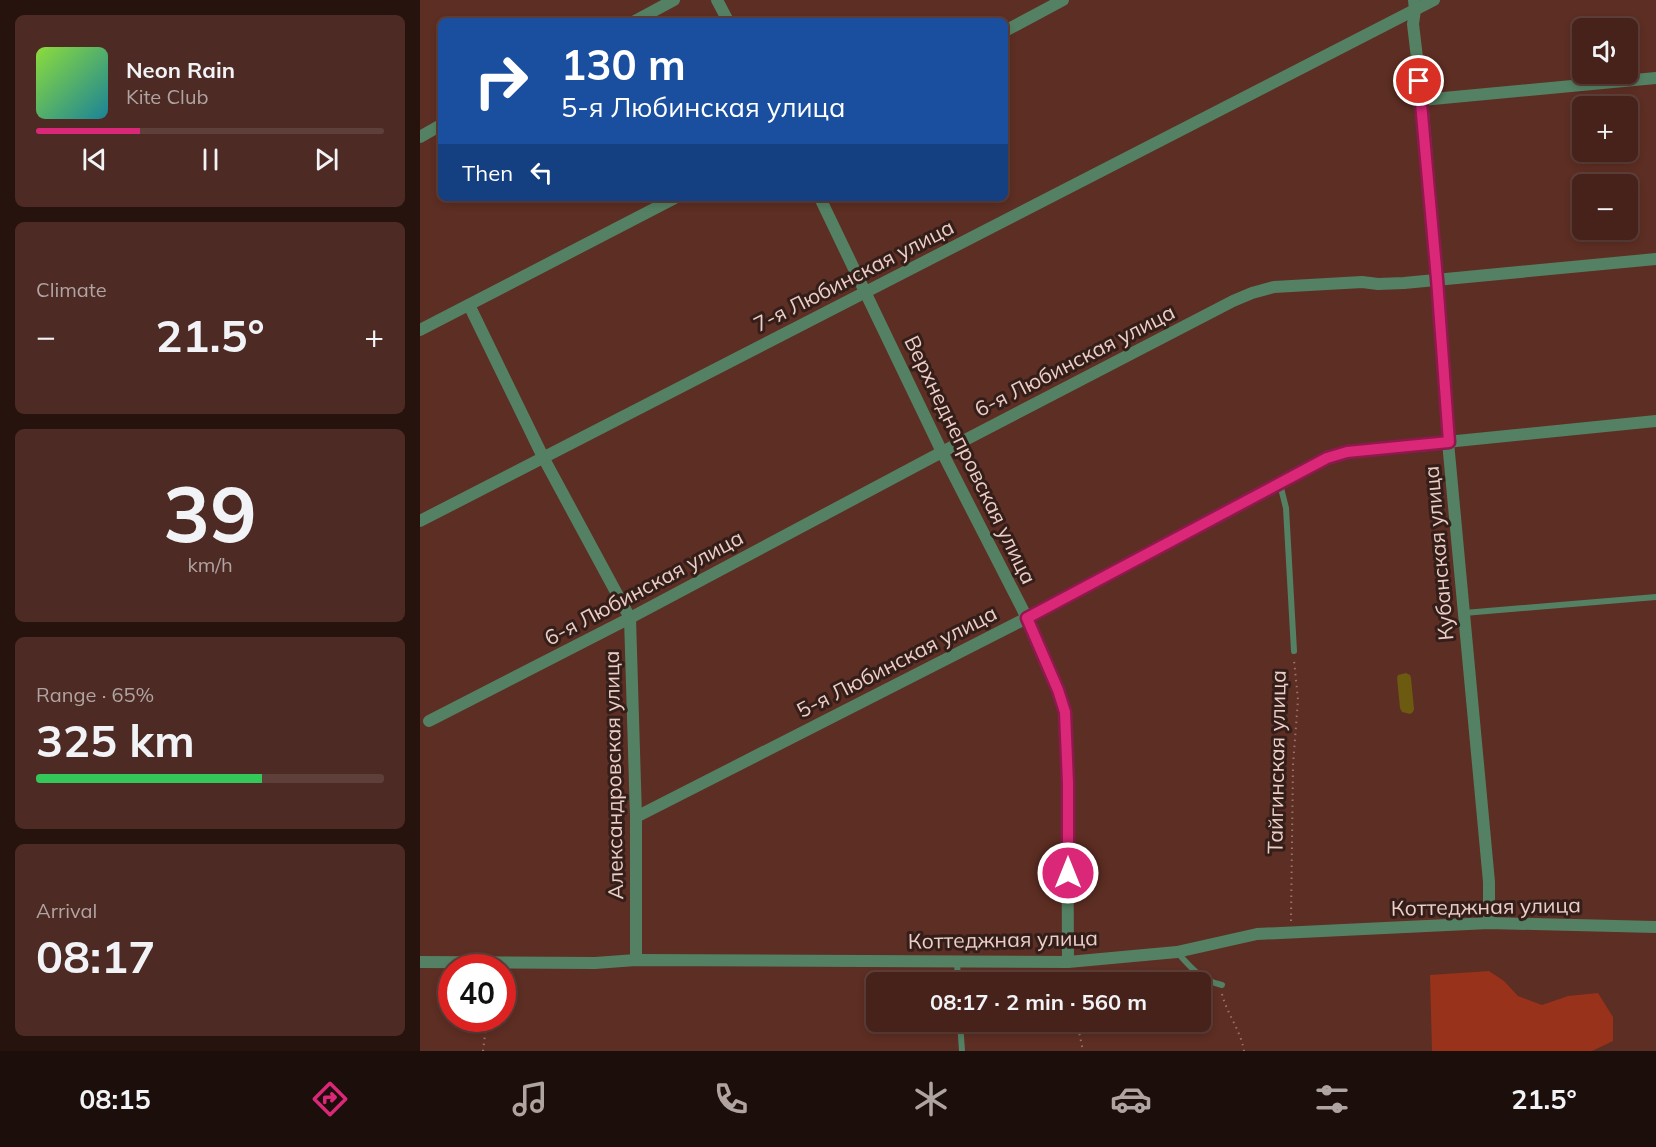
<!DOCTYPE html>
<meta charset="utf-8">
<style>
body{margin:0;font-family:Mulish,sans-serif;background:#4d2a23;color:#f1f3f6;height:100vh;display:flex;flex-direction:column;font-size:22px;white-space:nowrap}
*{box-sizing:border-box;margin:0}
p{font-size:20px;color:#b0a4a2}
.icon{flex:none;width:33px;height:33px;fill:none;stroke:currentColor;stroke-width:2;stroke-linecap:round;stroke-linejoin:round}
.map{position:relative;flex:1;overflow:hidden}
.panel{display:flex;flex-direction:column;gap:15px;padding:15px;background:#26130e;width:420px}
.panel>*{flex:none}
.guide{position:absolute;left:18px;top:18px;width:570px;height:183px;border-radius:9px;box-shadow:0 3px 9px #0003,0 0 0 2px #5e3f39;background:#1a4fa0;color:#fff;overflow:hidden}
.fabs{position:absolute;left:1152px;top:18px;display:grid;gap:12px}
.fabs a{display:grid;place-items:center;width:66px;height:66px;border-radius:9px;background:#46221a;box-shadow:0 3px 9px #0003,0 0 0 2px #5e3f39;font-size:30px}
.speed{position:absolute;left:18px;top:954px;display:flex;gap:12px;font-size:30px;font-weight:700;text-align:center}
.speed>*{display:grid;place-content:center;width:78px;height:78px;border-radius:50%;background:#46221a;box-shadow:0 3px 9px #0003,0 0 0 2px #5e3f39;line-height:1}
.speed .limit{border:9px solid #d22;background:#fff;color:#111}
.pin{position:absolute;display:grid;place-items:center;width:51px;height:51px;color:#fff;margin:-26px;border:3px solid #fff;border-radius:50%;box-shadow:0 2px 6px #0007}
.me{position:absolute;width:66px;margin:-33px;rotate:0deg;stroke-linejoin:round;filter:drop-shadow(0 0 4px #0008)}
.turn{display:flex;align-items:center;gap:21px;height:126px;padding:0 24px;font-size:27px}
.turn .icon{width:78px;height:78px;stroke-width:2.5}
.turn b{display:block;font-size:42px;line-height:51px}
.then{display:flex;align-items:center;height:57px;padding:0 24px;background:#0003;gap:12px;font-size:22px}
.big{font-size:45px;font-weight:700;line-height:1.1}
.panel .widget{flex:1;display:flex;flex-direction:column;justify-content:center;gap:9px;min-width:0;padding:0 21px;border-radius:9px;background:#4d2a23}
.panel .dial{align-items:center;gap:0}
.dial b{font-size:78px;line-height:1}
.song{display:flex;align-items:center;gap:18px}
.cover{width:72px;height:72px;border-radius:9px;background:linear-gradient(135deg,hsl(90 70% 55%),hsl(190 70% 35%))}
.played{height:6px;border-radius:3px;background:linear-gradient(90deg,#db2777 30%,#5e3f39 30%)}
.keys{display:flex;justify-content:space-around;direction:ltr}
.heat{display:flex;justify-content:space-between;align-items:center;font-size:33px;direction:ltr}
.charge{height:9px;border-radius:4px;background:linear-gradient(90deg,#34c759 65%,#5e3f39 0)}
.trip{position:absolute;left:446px;top:972px;width:345px;height:60px;border-radius:9px;background:#46221a;box-shadow:0 3px 9px #0003,0 0 0 2px #5e3f39;font-weight:700;line-height:60px;text-align:center}
.tabs{display:flex;height:96px;justify-content:space-around;align-items:center;background:#1c0e0a;color:#b0a4a2}
.tabs .icon{width:42px;height:42px}
.tabs .selected{color:#db2777}
.tabs b{font-size:27px;color:#f1f3f6}
main{display:flex;flex:1;min-height:0}
.map>svg:first-child{display:block}
.green{fill:#98321a}
.water{fill:#6c5a11}
.lines{fill:none;stroke-linecap:round;stroke-linejoin:round}
.path{stroke:#9a7369;stroke-width:2;stroke-dasharray:1.5 4.5;stroke-linecap:butt}
.service{stroke:#548163;stroke-width:6}
.minor{stroke:#548163;stroke-width:12}
.tertiary{stroke:#548163;stroke-width:12}
.route-casing{stroke:#8e194d;stroke-width:15}
.route{stroke:#db2777;stroke-width:10}
.labels{text-anchor:middle;stroke-width:6;stroke-linejoin:round;paint-order:stroke}
.street-label{font-size:21px;fill:#eccec6;stroke:#341e19}
</style>
<main>
<section class="panel">
<div class="widget">
<div class="song"><i class="cover"></i><div><b>Neon Rain</b><p>Kite Club</p></div></div>
<div class="played"></div>
<div class="keys"><svg class="icon" aria-label="previous" viewBox="0 0 24 24"><path d="M18 5L8 12l10 7zM5 5v14"/></svg><svg class="icon" aria-label="pause" viewBox="0 0 24 24"><path d="M8 5v14M16 5v14"/></svg><svg class="icon" aria-label="next" viewBox="0 0 24 24"><path d="M6 5l10 7-10 7zM19 5v14"/></svg></div>
</div>
<div class="widget"><p>Climate</p>
<div class="heat"><a>−</a><b class="big">21.5°</b><a>+</a></div>
</div>
<div class="widget dial"><b>39</b><p>km/h</p></div>
<div class="widget"><p>Range · 65%</p><b class="big">325 km</b><div class="charge"></div></div>
<div class="widget"><p>Arrival</p><b class="big">08:17</b></div>
</section>
<div class="map">
<svg width="1236" height="1051" viewBox="0 0 1236 1051">
<rect width="100%" height="100%" fill="#5d2e23"/>
<polygon class="green" points="1069,971 1084,981 1098,996 1122,1005 1148,996 1178,993 1193,1017 1193,1041 1172,1051 1012,1051 1010,975"/>
<polygon class="water" points="986,673 990,675 991,678 994,709 993,712 990,714 982,712 980,708 977,678 978,675"/>
<g class="lines">
<g class="path">
<polyline points="871,921 873,765 878,700 874,660"/>
<polyline points="647,974 648,982"/>
<path d="M 802,994 C 807,1014 821,1031 824,1051"/>
<polyline points="657,1022 663,1051"/>
<polyline points="63,1051 67,1018"/>
</g>
<g class="service">
<polyline points="860,484 866,508 874,651"/>
<polyline points="1044,613 1236,597"/>
<path d="M 757,952 C 770,967 782,981 802,985"/>
<polyline points="537,961 538,982"/>
<polyline points="540,1022 542,1051"/>
</g>
<g class="minor">
<polyline points="994,0 995,10 993,24 1002,100 1017,279 1028,442 1069,882 1069,923"/>
<polyline points="215,21 254,0"/>
<polyline points="585,31 643,0"/>
<polyline points="1002,100 1236,78"/>
<polyline points="0,137 21,125"/>
<polyline points="49,305 123,457 210,618 216,817 216,960"/>
<polyline points="0,330 255,198"/>
<polyline points="0,521 1014,0"/>
<polyline points="9,721 210,618 522,452 813,301 832,293 854,287 942,282 958,284 984,283 1236,259"/>
<polyline points="216,817 607,618 907,458 927,452 1236,421"/>
<polyline points="648,962 757,952 837,934 1069,923 1236,927"/>
</g>
<g class="tertiary">
<polyline points="297,0 308,21"/>
<polyline points="0,962 175,963 216,960 648,962 647,747 645,712 638,690 626,660 607,618 522,452 400,198"/>
</g>
</g>
<g class="lines">
<defs>
<polyline id="route" points="648,873 648,783 645,712 638,690 607,618 907,458 927,452 1029,442 1017,279 999,81"/>
</defs>
<use href="#route" class="route-casing"/>
<use href="#route" class="route"/>
</g>
<g class="labels">
<g class="street-label">
<text transform="translate(434 276) rotate(-27)" y="7">7-я Любинская улица</text>
<text transform="translate(655 361) rotate(-27)" y="7">6-я Любинская улица</text>
<text transform="translate(550 460) rotate(64)" y="7">Верхнеднепровская улица</text>
<text transform="translate(1019 553) rotate(-95)" y="7">Кубанская улица</text>
<text transform="translate(224 588) rotate(-28)" y="7">6-я Любинская улица</text>
<text transform="translate(477 662) rotate(-27)" y="7">5-я Любинская улица</text>
<text transform="translate(857 762) rotate(-89)" y="7">Тайгинская улица</text>
<text transform="translate(194 775) rotate(-91)" y="7">Александровская улица</text>
<text transform="translate(1066 907) rotate(-1)" y="7">Коттеджная улица</text>
<text transform="translate(583 940) rotate(-1)" y="7">Коттеджная улица</text>
</g>
</g>
</svg>
<div class="fabs">
<a><svg class="icon" aria-label="sound" viewBox="0 0 24 24"><path d="M4 9h4l5-4v14l-5-4H4zM17 9q2 3 0 6"/></svg></a>
<a>+</a>
<a>−</a>
</div>
<div class="speed"><div class="limit">40</div></div>
<div class="pin" style="left:999px;top:81px;background:#d93025"><svg class="icon" aria-label="arrive" viewBox="0 0 24 24"><path d="M6 21V4h12l-3 4 3 4H6"/></svg></div>
<svg class="me" style="left:648px;top:873px" viewBox="-20 -20 40 40"><circle r="17" fill="#db2777" stroke="#fff" stroke-width="3"/><path d="M0-11L8 9 0 5-8 9z" fill="#fff"/></svg>
<div class="trip">08:17 · 2 min · 560 m</div>
<div class="guide">
<div class="turn"><svg class="icon" aria-label="right" viewBox="0 0 24 24"><path d="M7 20v-9h11M14 6l5 5-5 5"/></svg><div><b>130 m</b>5-я Любинская улица</div></div>
<div class="then">Then<svg class="icon" aria-label="left" viewBox="0 0 24 24"><path d="M17 20v-9H6M10 6l-5 5 5 5"/></svg></div>
</div>
</div>
</main>
<nav class="tabs">
<b>08:15</b>
<svg class="icon selected" aria-label="directions" viewBox="0 0 24 24"><path d="M12 3l9 9-9 9-9-9zM9 14v-3h6M13 9l2 2-2 2"/></svg>
<svg class="icon" aria-label="music" viewBox="0 0 24 24"><path d="M9 18V5l10-2v13"/><circle cx="6" cy="18" r="3"/><circle cx="16" cy="16" r="3"/></svg>
<svg class="icon" aria-label="phone" viewBox="0 0 24 24"><path d="M5 4h4l2 5-3 2q2 4 5 5l2-3 5 2v4C11 20 4 13 5 4z"/></svg>
<svg class="icon" aria-label="climate" viewBox="0 0 24 24"><path d="M12 3v18M4 7l16 10M4 17L20 7"/></svg>
<svg class="icon" aria-label="car" viewBox="0 0 24 24"><path d="M5 17H2v-5l4-1 3-4h7l3 4 3 1v5h-3M9 17h6M6 11h13"/><circle cx="7" cy="17" r="2"/><circle cx="17" cy="17" r="2"/></svg>
<svg class="icon" aria-label="filters" viewBox="0 0 24 24"><path d="M4 7h16M4 17h16"/><circle cx="9" cy="7" r="2"/><circle cx="15" cy="17" r="2"/></svg>
<b>21.5°</b>
</nav>
